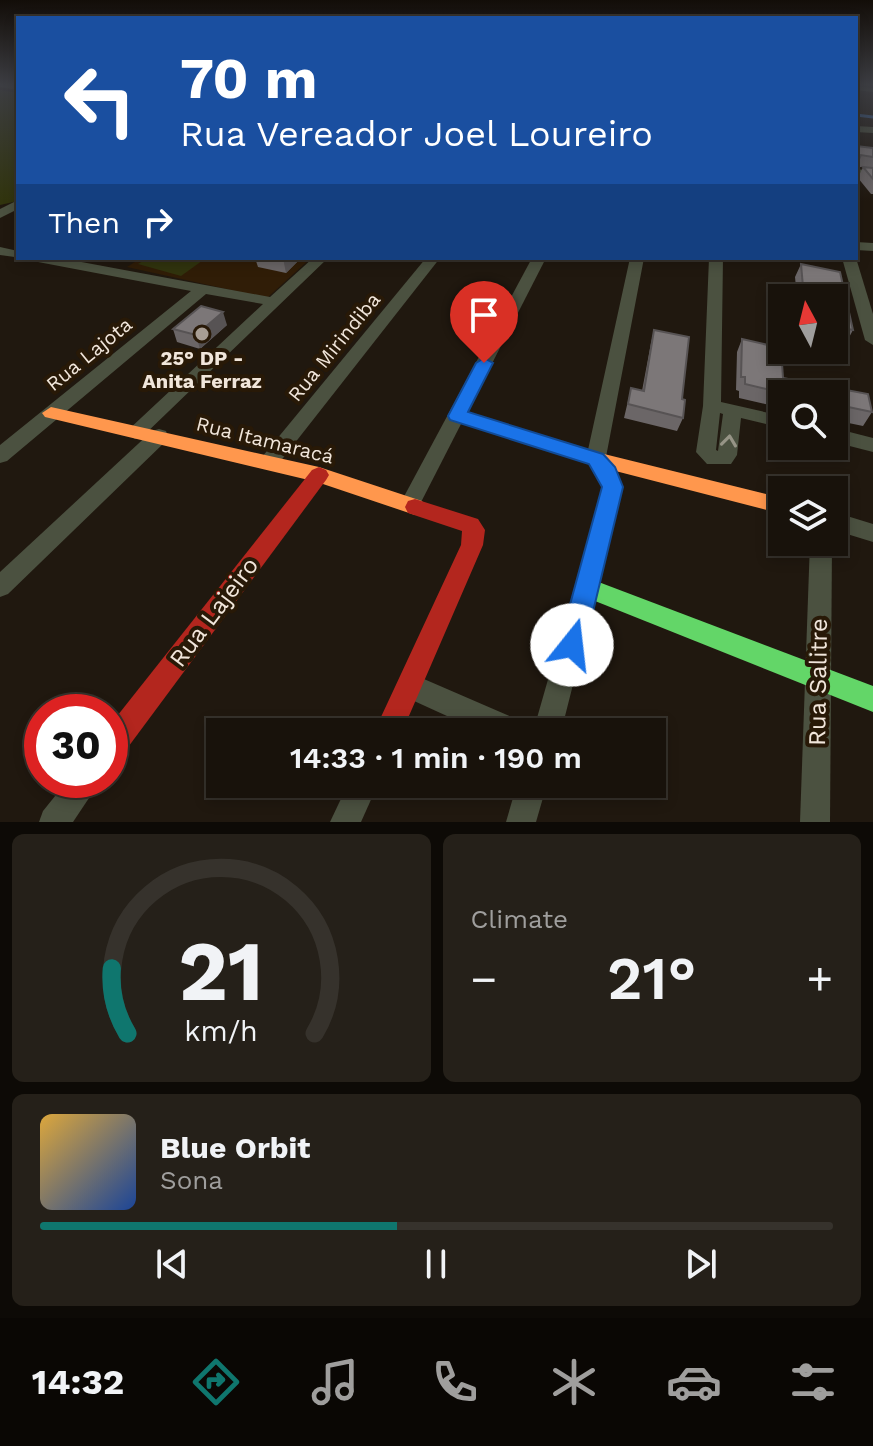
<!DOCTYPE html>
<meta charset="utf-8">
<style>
body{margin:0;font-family:"Work Sans",sans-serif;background:#252019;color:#f1f3f6;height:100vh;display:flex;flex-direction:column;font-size:30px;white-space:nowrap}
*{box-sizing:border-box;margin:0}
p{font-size:26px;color:#9f9e9d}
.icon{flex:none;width:44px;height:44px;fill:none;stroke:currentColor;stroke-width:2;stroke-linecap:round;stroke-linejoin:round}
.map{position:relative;height:822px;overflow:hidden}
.sheet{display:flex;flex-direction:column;gap:12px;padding:12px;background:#0d0a06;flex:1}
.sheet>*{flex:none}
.hud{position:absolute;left:16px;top:16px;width:842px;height:244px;border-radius:0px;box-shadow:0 4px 12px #0003,0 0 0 2px #36322c;background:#1a4fa0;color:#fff;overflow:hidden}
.needle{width:52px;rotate:353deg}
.tools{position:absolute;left:768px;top:284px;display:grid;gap:16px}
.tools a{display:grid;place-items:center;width:80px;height:80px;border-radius:0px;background:#18120b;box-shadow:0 4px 12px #0003,0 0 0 2px #36322c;font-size:40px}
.speed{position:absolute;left:24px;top:694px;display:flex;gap:16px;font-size:40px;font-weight:700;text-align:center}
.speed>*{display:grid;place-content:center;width:104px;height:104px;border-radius:50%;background:#18120b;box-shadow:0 4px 12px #0003,0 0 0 2px #36322c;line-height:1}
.speed .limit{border:12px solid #d22;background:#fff;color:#111}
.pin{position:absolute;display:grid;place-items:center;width:68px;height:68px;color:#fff;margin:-82px -34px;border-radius:50% 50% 50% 0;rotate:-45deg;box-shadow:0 0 8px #0007}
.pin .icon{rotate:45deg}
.me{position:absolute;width:88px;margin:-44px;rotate:16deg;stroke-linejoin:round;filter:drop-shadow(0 0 6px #0008)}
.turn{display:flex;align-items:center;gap:28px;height:168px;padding:0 32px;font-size:36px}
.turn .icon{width:104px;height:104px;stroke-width:2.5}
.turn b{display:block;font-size:56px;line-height:68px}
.then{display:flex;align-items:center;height:76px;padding:0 32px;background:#0003;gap:16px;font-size:30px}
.big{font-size:60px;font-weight:600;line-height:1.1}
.sheet .widget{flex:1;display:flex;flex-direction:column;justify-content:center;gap:12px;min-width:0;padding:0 28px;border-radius:12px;background:#252019}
.sheet .dial{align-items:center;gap:0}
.dial svg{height:208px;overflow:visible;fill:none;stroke:#36322c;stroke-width:7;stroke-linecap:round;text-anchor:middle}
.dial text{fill:#f1f3f6;stroke:none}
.song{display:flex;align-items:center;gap:24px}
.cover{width:96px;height:96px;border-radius:12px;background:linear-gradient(135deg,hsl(40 70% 55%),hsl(220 70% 35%))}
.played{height:8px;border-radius:4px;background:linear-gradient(90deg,#0f766e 45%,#36322c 45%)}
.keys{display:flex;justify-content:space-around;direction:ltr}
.heat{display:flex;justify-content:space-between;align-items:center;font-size:44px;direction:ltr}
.sheet .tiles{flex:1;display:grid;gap:12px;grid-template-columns:1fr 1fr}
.widget:last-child{grid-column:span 2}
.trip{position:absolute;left:206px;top:718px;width:460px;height:80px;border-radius:0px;background:#18120b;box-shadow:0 4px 12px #0003,0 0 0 2px #36322c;font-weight:600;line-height:80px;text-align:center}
.menu{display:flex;height:128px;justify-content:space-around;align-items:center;background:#0a0704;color:#9f9e9d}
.menu .icon{width:56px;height:56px}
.menu .selected{color:#0f766e}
.menu b{font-size:36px;color:#f1f3f6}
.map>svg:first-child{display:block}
.built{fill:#301d07}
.green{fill:#31340e}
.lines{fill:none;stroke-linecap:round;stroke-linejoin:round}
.stream{stroke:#38629a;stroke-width:3}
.street{fill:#4b5140;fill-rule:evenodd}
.fast{fill:#63d668;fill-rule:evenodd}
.slow{fill:#ff974d;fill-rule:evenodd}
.jam{fill:#b3261e;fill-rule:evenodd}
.wall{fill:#6b6667}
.shaded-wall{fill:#575354}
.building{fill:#7c7778;stroke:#575354;stroke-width:2}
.oneway{stroke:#969486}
.route{fill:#1a73e8;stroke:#114b97;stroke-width:2}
.poi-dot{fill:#a89e94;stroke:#281907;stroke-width:3}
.labels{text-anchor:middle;stroke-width:8;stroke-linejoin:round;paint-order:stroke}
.street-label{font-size:20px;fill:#f1e6db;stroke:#281907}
.poi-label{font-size:20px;font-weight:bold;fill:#f1e6db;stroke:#281907}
.near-street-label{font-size:24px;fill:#f1e6db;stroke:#281907}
</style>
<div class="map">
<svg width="873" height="822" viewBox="0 0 873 822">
<rect width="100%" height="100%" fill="#20180f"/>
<polygon class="built" points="141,258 311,258 267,298 127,267"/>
<g class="green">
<polygon points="0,90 18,93 18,201 0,205"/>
<polygon points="148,258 206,258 181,276 138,264"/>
</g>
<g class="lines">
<polyline class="stream" points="856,115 873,117"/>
<g class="street">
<polygon points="0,85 18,86 18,90 0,87"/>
<polygon points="856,86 873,88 873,92 856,90"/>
<polygon points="856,126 873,127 873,133 856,132"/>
<polygon points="856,169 873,171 873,177 856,175"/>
<polygon points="18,200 18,209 0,218 0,209"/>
<polygon points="856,242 873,243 873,251 856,250"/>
<polygon points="0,247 18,251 18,258 22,258 0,255"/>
<polygon points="31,258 60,258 270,297 313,258 328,258 142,437 135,439 126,432 263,304 206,294 7,461 0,463 0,445 191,291 38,262"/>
<polygon points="426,258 440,258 276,467 262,467 259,462 262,457"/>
<polygon points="532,258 546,258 417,510 410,512 403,510 400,504"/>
<polygon points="630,258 644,258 606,457 615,467 623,487 561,732 533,732 603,487 599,475 586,459"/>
<path d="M 709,258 L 723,258 L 721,402 L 782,416 L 782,428 L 741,418 L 737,455 L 731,464 L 707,464 L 696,452 L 703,406 ZM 720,413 L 723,414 L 718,451 L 716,450 Z"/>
<polygon points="842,258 856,258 873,314 873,345 865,340"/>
<polygon points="834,428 873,438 873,452 834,442"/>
<polygon points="159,429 166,431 168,436 166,441 8,594 0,597 0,572 152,431"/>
<polygon points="834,512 873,524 873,542 834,530"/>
<polygon points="810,542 832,542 830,822 800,822"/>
<polygon points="410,673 523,722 527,732 482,732 401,695 397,686 401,677"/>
<polygon points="68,780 101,780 73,822 39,822 43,811"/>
<polygon points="348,784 378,784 361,822 330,822"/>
<polygon points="517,784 547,784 536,822 506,822"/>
</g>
<polygon class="fast" points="588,578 873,686 873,712 580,595 576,588 580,581"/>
<g class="slow">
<polygon points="51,407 319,467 422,501 425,507 422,513 415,515 317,482 45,417 42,413"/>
<polygon points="457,410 596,452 782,498 782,514 596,466 451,420 448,416 451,412"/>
</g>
<g class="jam">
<polygon points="319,467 326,470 329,475 326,480 120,758 110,762 110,725 312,470"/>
<polygon points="415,499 478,519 485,530 483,545 402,732 374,732 461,545 462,531 408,513 405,507 408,501"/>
</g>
</g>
<g class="wall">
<polygon points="856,146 873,148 873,194 871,194 858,178 863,167 865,167 856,167"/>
<polygon points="243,258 301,258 286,273 258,267 256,261"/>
<polygon points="801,264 840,272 853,330 846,343 834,341 834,298 797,298 795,277"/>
<polygon points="227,325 200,349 177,342 173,329"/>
<polygon points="654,330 682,399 683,418 677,431 624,418 631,388 642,391 651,343"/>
<polygon points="742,339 800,394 782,394 782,408 739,398 739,391 736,390 737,352"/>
<polygon points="825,386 872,412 863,426 834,420 834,394 821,394"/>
</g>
<g class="shaded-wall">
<polygon points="283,258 301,258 286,273"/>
<polygon points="223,312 227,325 200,349 196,335"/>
</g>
<g class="building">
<polygon points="856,146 873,148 873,157 861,155 858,161 856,159"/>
<polygon points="863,167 873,168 873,179"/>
<polygon points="801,264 840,272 853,330 834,326 834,298 804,298"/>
<polygon points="201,306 223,312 196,335 173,329"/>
<polygon points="654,330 689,337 682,399 685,400 683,418 628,404 631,388 644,391"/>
<polygon points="742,339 781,348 783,378 799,381 800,394 788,394 745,384 745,377 741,377"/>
<polygon points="825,386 868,394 872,412 834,404 834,394 828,394"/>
</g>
<defs><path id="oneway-chevron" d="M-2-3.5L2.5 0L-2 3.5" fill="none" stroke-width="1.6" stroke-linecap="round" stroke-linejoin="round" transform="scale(2)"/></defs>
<use class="oneway" href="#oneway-chevron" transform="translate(729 441) rotate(-83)"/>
<linearGradient id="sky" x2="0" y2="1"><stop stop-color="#120d08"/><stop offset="0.42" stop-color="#3c3d42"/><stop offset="1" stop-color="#3c3d42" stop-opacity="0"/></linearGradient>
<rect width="873" height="201" fill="url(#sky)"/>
<polygon class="route" points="484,358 493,363 468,412 603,454 615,467 623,487 585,645 581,654 572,657 563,654 559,645 602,487 589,464 450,420 448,416 476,363"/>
<circle class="poi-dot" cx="202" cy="334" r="8"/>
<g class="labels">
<g class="street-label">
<text transform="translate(334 347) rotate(-51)" y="7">Rua Mirindiba</text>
<text transform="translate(89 354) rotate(-39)" y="7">Rua Lajota</text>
<text transform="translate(265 440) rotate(14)" y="7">Rua Itamaracá</text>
</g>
<g class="poi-label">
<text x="202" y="365">25° DP -<tspan x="202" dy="23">Anita Ferraz</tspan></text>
</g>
<g class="near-street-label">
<text transform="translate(214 612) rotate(-53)" y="8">Rua Lajeiro</text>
<text transform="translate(818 682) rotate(-89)" y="8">Rua Salitre</text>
</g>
</g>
</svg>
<div class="tools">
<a><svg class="needle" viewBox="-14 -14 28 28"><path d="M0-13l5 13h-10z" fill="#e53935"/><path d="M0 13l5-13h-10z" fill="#9f9e9d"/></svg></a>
<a><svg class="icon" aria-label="search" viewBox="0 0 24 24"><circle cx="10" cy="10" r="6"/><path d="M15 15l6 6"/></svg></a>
<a><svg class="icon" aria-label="layers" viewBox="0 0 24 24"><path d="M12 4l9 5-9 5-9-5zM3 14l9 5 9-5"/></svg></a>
</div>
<div class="speed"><div class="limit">30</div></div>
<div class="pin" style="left:484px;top:363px;background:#d93025"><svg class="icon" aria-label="arrive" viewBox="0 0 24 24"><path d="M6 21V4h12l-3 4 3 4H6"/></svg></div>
<svg class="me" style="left:572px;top:645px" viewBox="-20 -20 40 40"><circle r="19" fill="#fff"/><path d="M0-13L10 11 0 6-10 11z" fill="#1a73e8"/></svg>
<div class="trip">14:33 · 1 min · 190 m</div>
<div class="hud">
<div class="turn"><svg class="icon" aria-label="left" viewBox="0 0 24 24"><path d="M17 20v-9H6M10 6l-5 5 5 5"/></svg><div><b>70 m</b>Rua Vereador Joel Loureiro</div></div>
<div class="then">Then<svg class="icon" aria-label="right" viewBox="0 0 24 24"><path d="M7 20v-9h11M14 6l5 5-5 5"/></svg></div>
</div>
</div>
<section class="sheet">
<div class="tiles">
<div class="widget dial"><svg viewBox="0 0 100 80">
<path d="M14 69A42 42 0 1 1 86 69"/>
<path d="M14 69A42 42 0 0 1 8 44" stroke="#0f766e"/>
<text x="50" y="56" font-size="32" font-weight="700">21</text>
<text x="50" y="72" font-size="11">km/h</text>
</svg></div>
<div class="widget"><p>Climate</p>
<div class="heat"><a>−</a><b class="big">21°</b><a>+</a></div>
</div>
<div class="widget">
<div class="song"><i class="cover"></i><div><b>Blue Orbit</b><p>Sona</p></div></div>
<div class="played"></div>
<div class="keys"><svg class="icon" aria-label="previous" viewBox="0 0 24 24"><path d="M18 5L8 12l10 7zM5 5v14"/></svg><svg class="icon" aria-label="pause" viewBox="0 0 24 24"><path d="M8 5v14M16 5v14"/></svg><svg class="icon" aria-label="next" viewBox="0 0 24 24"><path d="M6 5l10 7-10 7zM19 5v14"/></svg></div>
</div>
</div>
</section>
<nav class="menu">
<b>14:32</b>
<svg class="icon selected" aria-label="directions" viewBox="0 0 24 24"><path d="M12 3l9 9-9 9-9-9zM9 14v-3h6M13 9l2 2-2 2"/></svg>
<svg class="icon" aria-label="music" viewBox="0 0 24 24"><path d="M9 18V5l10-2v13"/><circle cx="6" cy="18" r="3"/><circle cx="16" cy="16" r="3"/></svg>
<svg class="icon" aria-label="phone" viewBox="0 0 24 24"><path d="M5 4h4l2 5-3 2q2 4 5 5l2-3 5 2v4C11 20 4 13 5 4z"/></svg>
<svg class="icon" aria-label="climate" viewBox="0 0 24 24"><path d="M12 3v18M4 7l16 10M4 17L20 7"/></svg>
<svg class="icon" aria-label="car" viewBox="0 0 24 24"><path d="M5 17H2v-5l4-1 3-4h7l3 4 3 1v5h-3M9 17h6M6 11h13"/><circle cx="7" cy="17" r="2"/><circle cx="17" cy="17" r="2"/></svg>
<svg class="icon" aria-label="filters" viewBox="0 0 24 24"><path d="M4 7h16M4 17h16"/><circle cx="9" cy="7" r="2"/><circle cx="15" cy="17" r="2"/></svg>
</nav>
